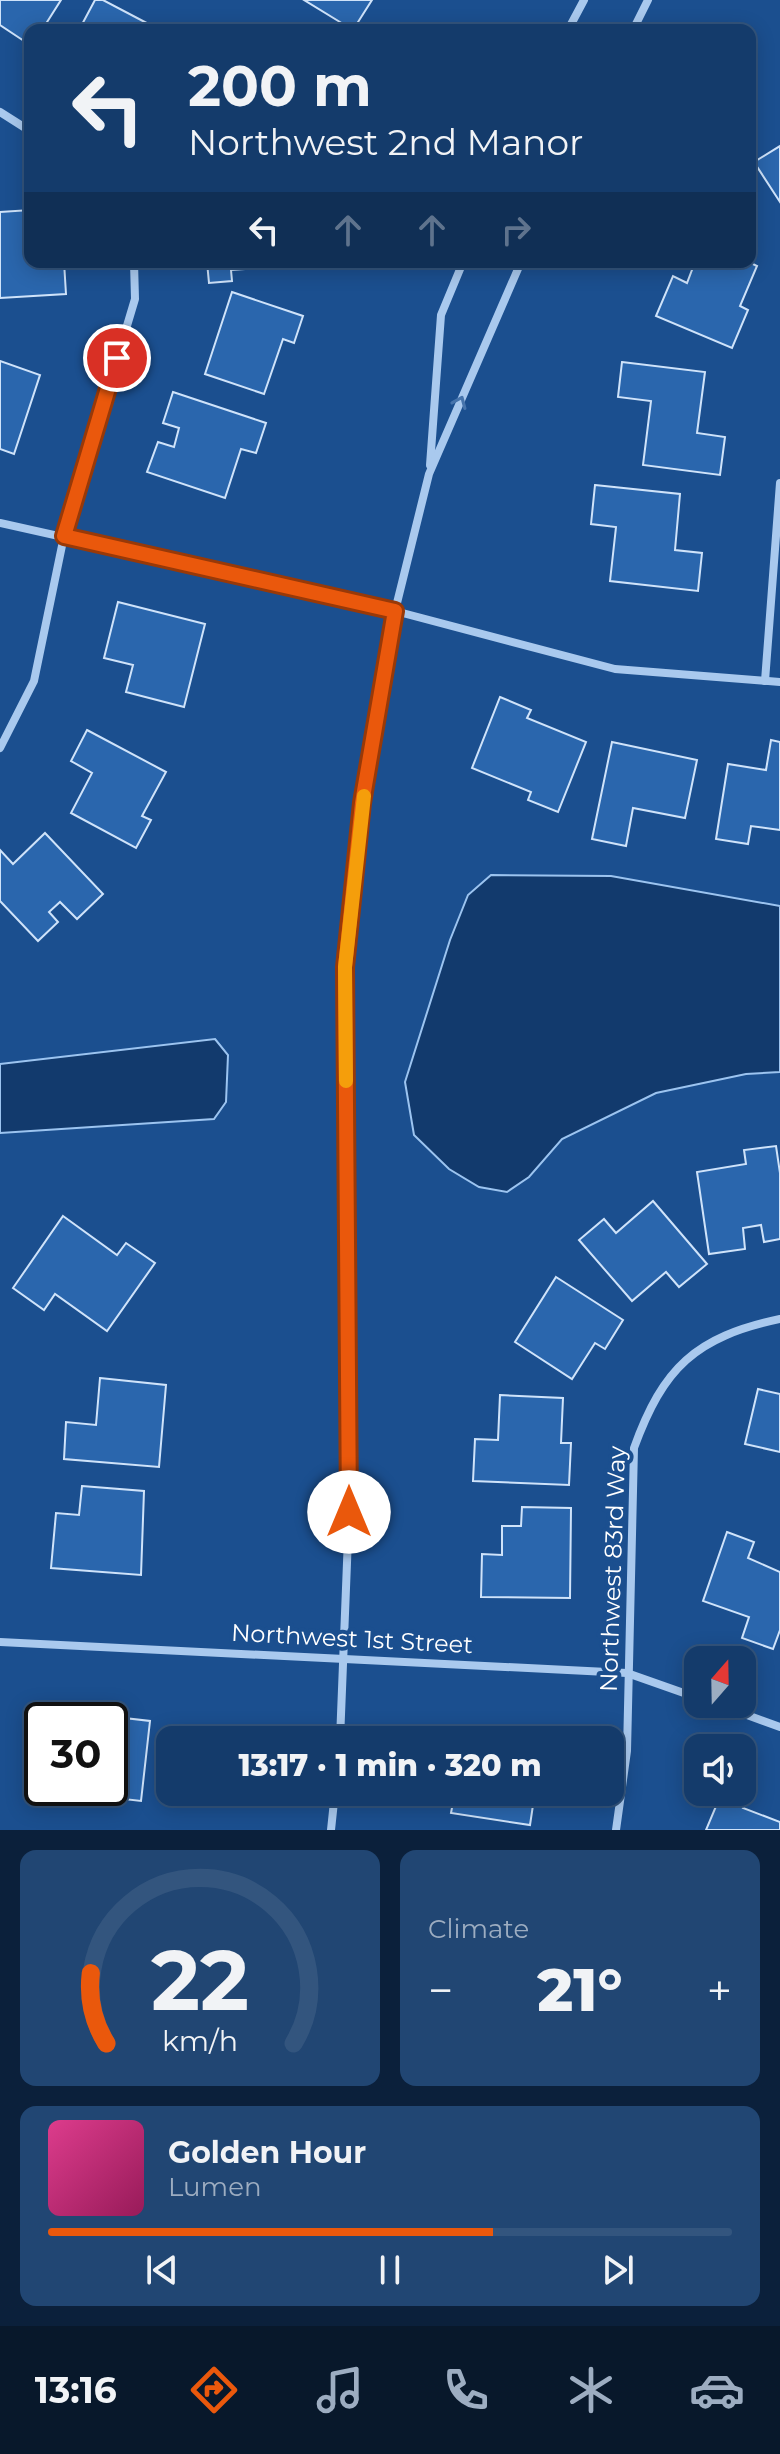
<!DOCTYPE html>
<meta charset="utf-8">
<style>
body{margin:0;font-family:Montserrat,sans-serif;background:#214673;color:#f1f3f6;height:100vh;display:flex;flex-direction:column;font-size:30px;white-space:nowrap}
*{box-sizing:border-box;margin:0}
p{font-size:26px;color:#9dadc1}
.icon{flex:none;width:44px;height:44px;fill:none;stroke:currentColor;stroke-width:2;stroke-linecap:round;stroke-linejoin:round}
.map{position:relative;height:1830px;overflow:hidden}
.panel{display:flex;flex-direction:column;gap:20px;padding:20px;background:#0b203b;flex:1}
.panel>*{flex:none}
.guide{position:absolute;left:24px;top:24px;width:732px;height:244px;border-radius:16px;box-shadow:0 4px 20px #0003,0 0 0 2px #33557e;background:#143b6b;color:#f1f3f6;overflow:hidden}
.needle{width:52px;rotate:20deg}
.buttons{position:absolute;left:684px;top:1646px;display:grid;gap:16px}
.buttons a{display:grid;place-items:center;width:72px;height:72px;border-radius:16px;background:#143b6b;box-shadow:0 4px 20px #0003,0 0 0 2px #33557e;font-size:40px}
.speed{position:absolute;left:24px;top:1702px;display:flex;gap:16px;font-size:40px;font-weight:700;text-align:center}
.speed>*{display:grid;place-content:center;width:104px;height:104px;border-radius:50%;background:#143b6b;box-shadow:0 4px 20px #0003,0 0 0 2px #33557e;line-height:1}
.speed .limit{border:4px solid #111;border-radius:12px;background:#fff;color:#111}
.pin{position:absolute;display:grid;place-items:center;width:68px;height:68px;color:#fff;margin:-34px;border:4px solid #fff;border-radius:50%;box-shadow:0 2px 8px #0007}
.me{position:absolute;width:88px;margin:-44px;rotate:0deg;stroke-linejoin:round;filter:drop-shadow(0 0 6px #0008)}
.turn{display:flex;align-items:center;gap:28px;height:168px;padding:0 32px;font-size:36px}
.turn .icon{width:104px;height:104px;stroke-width:2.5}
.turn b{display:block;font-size:56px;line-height:68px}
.lanes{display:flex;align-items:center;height:76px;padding:0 32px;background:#0003;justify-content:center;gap:40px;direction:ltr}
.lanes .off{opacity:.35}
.big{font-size:60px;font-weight:800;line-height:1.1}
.panel .widget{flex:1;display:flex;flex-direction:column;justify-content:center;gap:12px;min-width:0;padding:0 28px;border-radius:16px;background:#214673}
.panel .dial{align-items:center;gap:0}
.dial svg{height:208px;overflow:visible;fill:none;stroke:#33557e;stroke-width:7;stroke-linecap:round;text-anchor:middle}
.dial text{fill:#f1f3f6;stroke:none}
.song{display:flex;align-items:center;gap:24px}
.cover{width:96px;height:96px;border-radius:12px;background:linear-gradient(135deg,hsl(330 70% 55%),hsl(330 70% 35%))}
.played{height:8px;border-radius:4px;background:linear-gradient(90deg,#ea580c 65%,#33557e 65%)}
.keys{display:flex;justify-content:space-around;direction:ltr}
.heat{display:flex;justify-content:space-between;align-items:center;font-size:44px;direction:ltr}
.panel .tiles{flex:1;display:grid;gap:20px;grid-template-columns:1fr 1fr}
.widget:last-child{grid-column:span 2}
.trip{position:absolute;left:156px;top:1726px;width:468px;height:80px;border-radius:16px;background:#143b6b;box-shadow:0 4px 20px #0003,0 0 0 2px #33557e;font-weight:800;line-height:80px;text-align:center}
.menu{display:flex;height:128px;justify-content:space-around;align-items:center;background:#08182b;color:#9dadc1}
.menu .icon{width:56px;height:56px}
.menu .active{color:#ea580c}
.menu b{font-size:36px;color:#f1f3f6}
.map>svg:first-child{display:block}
.water{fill:#123a6d;stroke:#9cc4f0;stroke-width:2}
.building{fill:#2a66ad;stroke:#cfe3fa;stroke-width:2}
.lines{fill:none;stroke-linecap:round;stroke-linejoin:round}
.street{stroke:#a9c9ee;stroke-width:8}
.oneway{stroke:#4674ac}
.route-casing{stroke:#983908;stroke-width:20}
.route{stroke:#ea580c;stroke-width:14}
.slow{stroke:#f59e0b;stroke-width:14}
.labels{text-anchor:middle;stroke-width:8;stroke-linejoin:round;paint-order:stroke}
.street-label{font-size:24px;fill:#fff;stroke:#1b4f8f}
</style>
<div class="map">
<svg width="780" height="1830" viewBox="0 0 780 1830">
<rect width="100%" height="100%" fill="#1b4f8f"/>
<g class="water">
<polygon points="491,875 611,876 780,906 780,1072 746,1074 656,1093 562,1139 529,1177 507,1192 479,1187 449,1169 414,1135 405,1082 450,940 468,895"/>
<polygon points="215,1039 228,1055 226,1102 214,1119 0,1133 0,1064"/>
</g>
<g class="building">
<polygon points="0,0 61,0 42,30 30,30 30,45 0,25"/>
<polygon points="95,0 103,0 160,30 79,30"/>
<polygon points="304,0 372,0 353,30"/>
<polygon points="780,146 780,202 754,162"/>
<polygon points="30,210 30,262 64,262 66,294 0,298 0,212"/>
<polygon points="207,262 260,262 261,268 231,270 232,281 209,283"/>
<polygon points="695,262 749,262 757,266 740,306 748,310 732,348 656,316 673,276 687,283"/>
<polygon points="232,292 303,316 294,343 283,339 264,394 205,374"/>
<polygon points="0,361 40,375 14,454 0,449"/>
<polygon points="622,362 705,372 697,433 725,437 720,475 643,465 651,401 618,397"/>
<polygon points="173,392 266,423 256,453 241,449 225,498 147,472 158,442 174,447 179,428 163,423"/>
<polygon points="595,485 680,494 675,550 702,553 698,591 610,581 616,527 591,524"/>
<polygon points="118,602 205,624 184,707 126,692 133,665 104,658"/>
<polygon points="500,697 531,710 527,718 586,742 558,812 528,800 531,792 472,768"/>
<polygon points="87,730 166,772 142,816 151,820 136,848 71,813 92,773 71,761"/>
<polygon points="771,740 780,742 780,830 751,826 748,844 716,839 728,764 766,770"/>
<polygon points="612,742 697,760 685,818 633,808 626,846 592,839"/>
<polygon points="45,833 103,894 77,919 60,902 49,912 58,922 38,941 0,901 0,850 13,864"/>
<polygon points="776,1146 780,1173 780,1239 764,1242 761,1225 743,1228 745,1249 709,1254 697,1172 746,1164 744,1150"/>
<polygon points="653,1201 707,1264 679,1287 666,1272 632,1301 579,1240 604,1219 616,1233"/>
<polygon points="63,1216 117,1255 126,1243 155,1263 107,1331 55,1294 44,1310 13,1288"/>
<polygon points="556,1277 623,1320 605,1349 595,1343 572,1379 515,1342"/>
<polygon points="100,1378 166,1385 159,1467 64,1459 66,1422 96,1425"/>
<polygon points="758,1389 780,1394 780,1452 745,1444"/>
<polygon points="500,1395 563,1398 561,1443 571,1443 569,1485 473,1481 475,1439 498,1440"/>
<polygon points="82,1486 144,1491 141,1575 51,1568 56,1513 79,1515"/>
<polygon points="522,1507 571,1508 570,1598 481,1597 482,1554 502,1555 502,1526 521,1526"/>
<polygon points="727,1532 754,1542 748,1558 780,1572 780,1630 773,1649 742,1638 749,1617 703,1601"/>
<polygon points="72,1712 150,1721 141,1801 63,1792 63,1788 110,1788 110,1720 71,1720"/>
<polygon points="483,1726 564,1739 564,1740 481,1740"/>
<polygon points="742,1777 754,1782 743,1808 780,1822 780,1830 706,1830 722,1792 742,1792"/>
<polygon points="455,1792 535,1792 530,1825 451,1813"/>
</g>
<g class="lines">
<g class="street">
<polyline points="568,30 584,0"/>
<polyline points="633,30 648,0"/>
<polyline points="0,112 30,131"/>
<polyline points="430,465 441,315 463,262"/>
<polyline points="0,523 395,611 615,669 780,682"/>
<polyline points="765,681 780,483"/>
<polyline points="0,748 34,681 64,536 135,299 134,262"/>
<polyline points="0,1642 627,1673 698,1698"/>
<polyline points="717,1704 780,1727"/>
<polyline points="340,1740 349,1512 345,967 362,803 395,611 429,474 521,262"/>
<polyline points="331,1830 335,1792"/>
<path d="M 616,1830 L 627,1751 L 634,1448 C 663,1368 695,1337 780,1319"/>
</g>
</g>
<defs><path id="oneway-chevron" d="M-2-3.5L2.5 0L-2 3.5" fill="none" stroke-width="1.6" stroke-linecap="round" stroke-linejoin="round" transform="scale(2)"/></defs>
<use class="oneway" href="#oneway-chevron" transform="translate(460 402) rotate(-67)"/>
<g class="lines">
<defs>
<polyline id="route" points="117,358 64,536 395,611 362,803 345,967 349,1512"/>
</defs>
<use href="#route" class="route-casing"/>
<use href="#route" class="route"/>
<polyline class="slow" points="346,1081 345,967 364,796"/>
</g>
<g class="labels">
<g class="street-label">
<text transform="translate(613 1569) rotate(-88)" y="8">Northwest 83rd Way</text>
<text transform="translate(352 1639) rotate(3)" y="8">Northwest 1st Street</text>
</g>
</g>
</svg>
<div class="buttons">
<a><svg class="needle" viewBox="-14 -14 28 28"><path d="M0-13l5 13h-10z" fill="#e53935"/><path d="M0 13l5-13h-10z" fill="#9dadc1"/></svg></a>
<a><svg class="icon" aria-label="sound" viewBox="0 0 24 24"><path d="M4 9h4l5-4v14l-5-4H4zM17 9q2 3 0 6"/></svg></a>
</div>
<div class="speed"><div class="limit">30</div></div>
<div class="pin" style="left:117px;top:358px;background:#d93025"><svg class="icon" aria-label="arrive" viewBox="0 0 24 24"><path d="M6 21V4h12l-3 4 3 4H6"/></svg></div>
<svg class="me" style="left:349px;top:1512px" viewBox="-20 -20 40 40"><circle r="19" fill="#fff"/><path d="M0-13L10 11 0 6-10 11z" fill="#ea580c"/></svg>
<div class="trip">13:17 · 1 min · 320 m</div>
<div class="guide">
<div class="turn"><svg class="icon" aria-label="left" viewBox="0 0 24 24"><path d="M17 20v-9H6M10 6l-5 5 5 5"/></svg><div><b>200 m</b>Northwest 2nd Manor</div></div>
<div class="lanes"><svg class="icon" aria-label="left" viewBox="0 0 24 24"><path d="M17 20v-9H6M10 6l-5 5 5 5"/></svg><svg class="icon off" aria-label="ahead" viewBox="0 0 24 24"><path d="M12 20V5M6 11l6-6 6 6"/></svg><svg class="icon off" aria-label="ahead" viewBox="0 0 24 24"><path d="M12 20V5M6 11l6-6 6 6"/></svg><svg class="icon off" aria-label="right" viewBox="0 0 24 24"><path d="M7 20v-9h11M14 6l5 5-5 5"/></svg></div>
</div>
</div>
<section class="panel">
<div class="tiles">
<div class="widget dial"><svg viewBox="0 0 100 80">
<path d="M14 69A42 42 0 1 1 86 69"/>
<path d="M14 69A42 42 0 0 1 8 42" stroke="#ea580c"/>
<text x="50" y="56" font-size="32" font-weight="700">22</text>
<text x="50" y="72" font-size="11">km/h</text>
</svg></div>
<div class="widget"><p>Climate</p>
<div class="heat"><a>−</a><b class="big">21°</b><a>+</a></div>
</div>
<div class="widget">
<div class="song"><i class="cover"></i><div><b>Golden Hour</b><p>Lumen</p></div></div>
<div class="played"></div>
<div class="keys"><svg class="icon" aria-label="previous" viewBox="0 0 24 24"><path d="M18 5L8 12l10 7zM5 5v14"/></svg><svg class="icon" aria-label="pause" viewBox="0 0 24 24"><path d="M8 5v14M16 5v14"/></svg><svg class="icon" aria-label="next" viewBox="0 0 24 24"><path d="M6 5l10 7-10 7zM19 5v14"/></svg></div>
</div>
</div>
</section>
<nav class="menu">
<b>13:16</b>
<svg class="icon active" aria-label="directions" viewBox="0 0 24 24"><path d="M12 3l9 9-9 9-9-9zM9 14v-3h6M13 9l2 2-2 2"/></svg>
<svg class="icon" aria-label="music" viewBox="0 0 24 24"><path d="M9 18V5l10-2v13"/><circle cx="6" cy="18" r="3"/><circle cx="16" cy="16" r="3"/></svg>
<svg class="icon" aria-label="phone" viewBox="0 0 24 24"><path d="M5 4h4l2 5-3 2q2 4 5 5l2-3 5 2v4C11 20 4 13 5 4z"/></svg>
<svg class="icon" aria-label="climate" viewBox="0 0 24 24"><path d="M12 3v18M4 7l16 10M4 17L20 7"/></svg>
<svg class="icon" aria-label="car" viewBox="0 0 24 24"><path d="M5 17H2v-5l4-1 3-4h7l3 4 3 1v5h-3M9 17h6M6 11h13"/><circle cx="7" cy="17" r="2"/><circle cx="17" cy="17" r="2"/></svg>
</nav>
